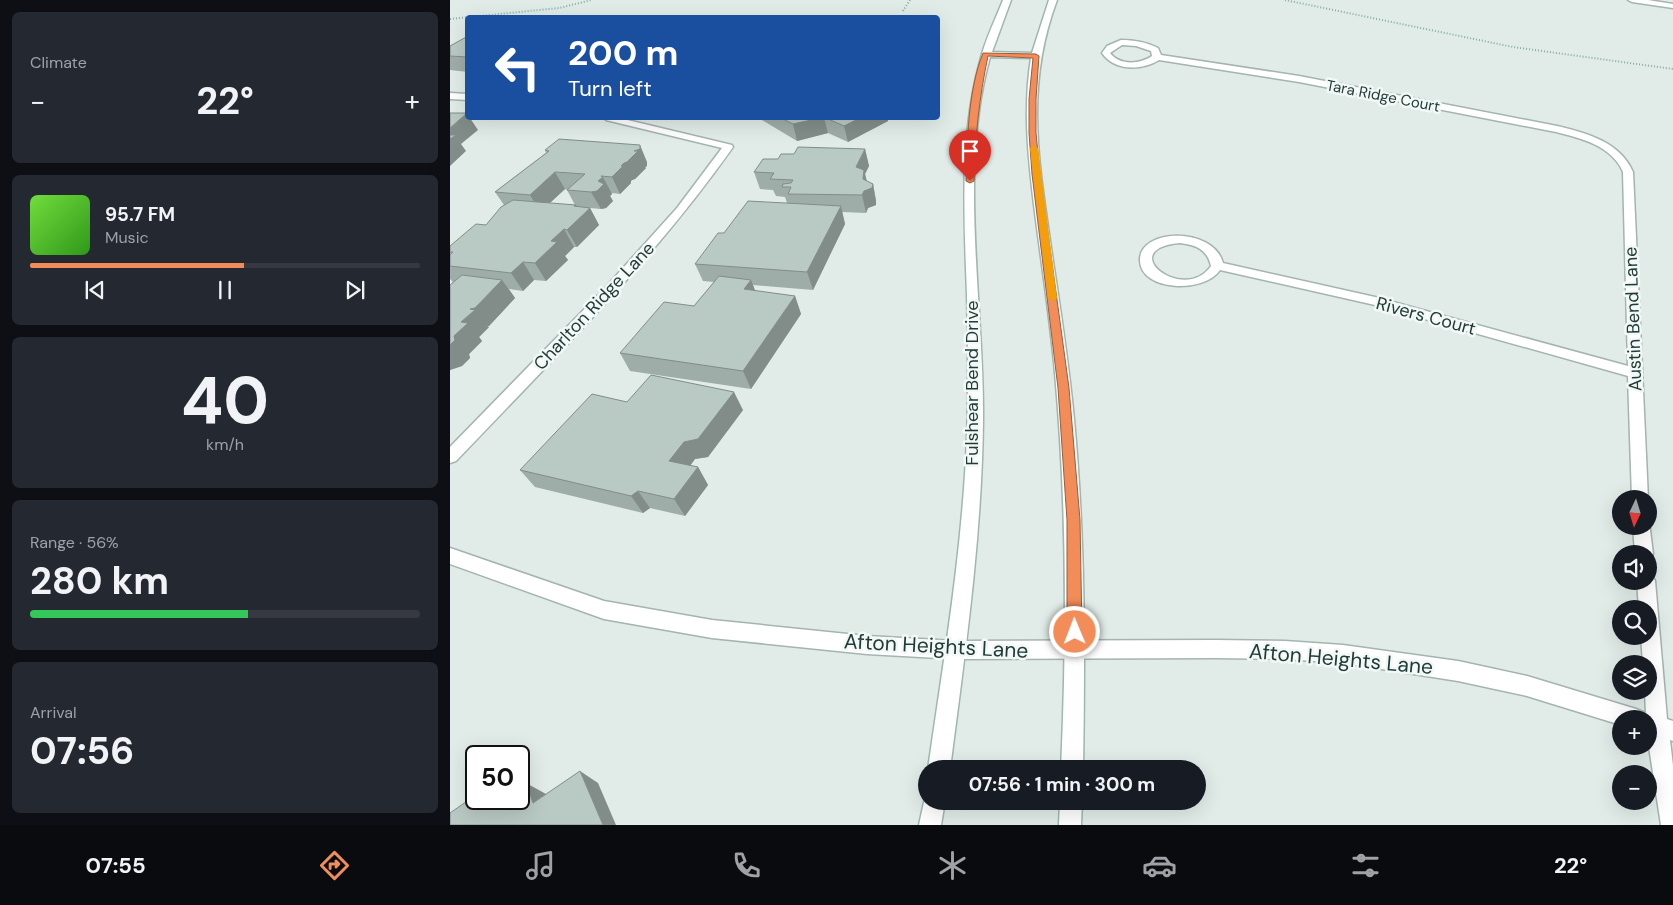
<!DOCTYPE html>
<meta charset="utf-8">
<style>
body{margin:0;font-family:"DM Sans",sans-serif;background:#242831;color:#f1f3f6;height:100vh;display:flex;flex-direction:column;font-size:19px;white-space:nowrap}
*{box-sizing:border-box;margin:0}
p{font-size:16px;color:#9ea1a6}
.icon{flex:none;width:28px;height:28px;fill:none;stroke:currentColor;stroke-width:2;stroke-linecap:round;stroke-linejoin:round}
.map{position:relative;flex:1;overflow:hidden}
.drawer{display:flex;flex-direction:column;gap:12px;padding:12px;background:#0d0f14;width:450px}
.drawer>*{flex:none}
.top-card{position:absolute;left:15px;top:15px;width:475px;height:105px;border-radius:5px;box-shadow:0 5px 20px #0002;background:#1a4fa0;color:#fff;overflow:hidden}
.needle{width:32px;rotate:184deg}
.buttons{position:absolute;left:1162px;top:490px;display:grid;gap:10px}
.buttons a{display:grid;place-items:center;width:45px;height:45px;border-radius:50%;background:#171b24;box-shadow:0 5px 20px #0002;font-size:25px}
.speed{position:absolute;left:15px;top:745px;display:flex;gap:10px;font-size:25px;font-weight:700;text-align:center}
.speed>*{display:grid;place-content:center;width:65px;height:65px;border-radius:50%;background:#171b24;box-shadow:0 5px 20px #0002;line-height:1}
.speed .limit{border:2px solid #111;border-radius:8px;background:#fff;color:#111}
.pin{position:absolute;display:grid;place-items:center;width:42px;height:42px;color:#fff;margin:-51px -21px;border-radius:50% 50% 50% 0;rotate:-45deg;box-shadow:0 0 5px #0007}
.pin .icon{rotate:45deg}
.me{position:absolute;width:55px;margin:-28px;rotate:359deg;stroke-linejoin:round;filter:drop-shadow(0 0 4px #0008)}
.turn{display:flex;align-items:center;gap:18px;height:105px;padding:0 20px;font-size:22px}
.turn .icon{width:65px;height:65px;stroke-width:2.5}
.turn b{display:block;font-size:35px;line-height:42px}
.big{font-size:38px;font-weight:700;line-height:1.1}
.drawer .widget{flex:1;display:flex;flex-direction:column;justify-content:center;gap:8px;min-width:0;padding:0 18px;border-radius:8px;background:#242831}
.drawer .dial{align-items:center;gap:0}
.dial b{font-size:65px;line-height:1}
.song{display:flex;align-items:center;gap:15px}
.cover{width:60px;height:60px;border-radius:8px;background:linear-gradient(135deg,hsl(100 70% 55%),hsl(110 70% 35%))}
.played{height:5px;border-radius:2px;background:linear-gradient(90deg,#f28c58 55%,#363941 55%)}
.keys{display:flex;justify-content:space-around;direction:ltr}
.heat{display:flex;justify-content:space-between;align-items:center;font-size:28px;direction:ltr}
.charge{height:8px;border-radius:4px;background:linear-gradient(90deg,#34c759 56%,#363941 0)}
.trip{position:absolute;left:468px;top:760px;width:288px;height:50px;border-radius:25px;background:#171b24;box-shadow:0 5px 20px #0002;font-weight:700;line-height:50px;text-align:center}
.tab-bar{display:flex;height:80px;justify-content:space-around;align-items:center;background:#090b0e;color:#9ea1a6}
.tab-bar .icon{width:35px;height:35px}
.tab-bar .selected{color:#f28c58}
.tab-bar b{font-size:22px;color:#f1f3f6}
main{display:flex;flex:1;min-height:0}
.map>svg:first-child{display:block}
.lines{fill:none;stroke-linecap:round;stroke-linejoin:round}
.street-casing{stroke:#a4b4b0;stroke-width:3}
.secondary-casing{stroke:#9fb7b1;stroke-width:3}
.path{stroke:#81afa5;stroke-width:2;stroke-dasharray:1 2;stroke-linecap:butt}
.street{fill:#fff;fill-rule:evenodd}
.secondary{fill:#fff;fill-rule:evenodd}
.wall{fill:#9fada9;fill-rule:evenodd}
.shaded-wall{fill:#828d89}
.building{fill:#b9c9c4;stroke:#828d89}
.route{fill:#f28c58;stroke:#9d5b39}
.slow{fill:#f59e0b}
.labels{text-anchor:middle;stroke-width:5;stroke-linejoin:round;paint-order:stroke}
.far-street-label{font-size:15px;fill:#213c38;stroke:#f2f8f5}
.street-label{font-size:18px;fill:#213c38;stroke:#f2f8f5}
.near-street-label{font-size:21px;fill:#213c38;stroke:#f2f8f5}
</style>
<main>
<section class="drawer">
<div class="widget"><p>Climate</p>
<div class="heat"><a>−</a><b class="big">22°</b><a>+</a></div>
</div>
<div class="widget">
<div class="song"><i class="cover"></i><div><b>95.7 FM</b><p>Music</p></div></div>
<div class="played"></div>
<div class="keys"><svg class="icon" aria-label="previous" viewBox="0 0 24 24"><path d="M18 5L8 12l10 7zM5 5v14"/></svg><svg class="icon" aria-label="pause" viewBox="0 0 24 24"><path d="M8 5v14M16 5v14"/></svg><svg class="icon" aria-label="next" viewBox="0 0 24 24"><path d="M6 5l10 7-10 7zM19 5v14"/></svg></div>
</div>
<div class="widget dial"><b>40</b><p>km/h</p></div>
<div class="widget"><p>Range · 56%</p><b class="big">280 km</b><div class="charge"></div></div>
<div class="widget"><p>Arrival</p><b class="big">07:56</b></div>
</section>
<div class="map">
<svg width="1223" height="825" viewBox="0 0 1223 825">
<rect width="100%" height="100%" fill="#e1ece8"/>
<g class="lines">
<defs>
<g id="street">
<polygon points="1178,0 1198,0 1223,4 1223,8 1182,2"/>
<path d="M 671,40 C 684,40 696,42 708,48 L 711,55 L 849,76 L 1107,126 C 1137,133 1170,142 1183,172 L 1198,499 L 1182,499 L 1178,376 L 925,305 L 770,270 C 754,294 691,291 690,261 C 688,228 763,226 773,263 L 925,297 L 1178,366 L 1173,172 C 1162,146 1131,138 1106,132 L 849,82 L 709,60 C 691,71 664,71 652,53 L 657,46 ZM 672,45 L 686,46 L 701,51 L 702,56 C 690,64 670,66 660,53 ZM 730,243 C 746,245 757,249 761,266 C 734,305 663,249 730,243 Z"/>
<polygon points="0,93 18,94 18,100 0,99"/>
<path d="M 155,118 L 169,118 L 282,145 L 283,147 C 202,262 102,360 6,461 L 0,463 L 0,447 L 155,288 L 227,208 L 272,148 L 156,120 Z"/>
<polygon points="1199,522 1203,554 1199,560 1199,554 1185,554 1183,526 1199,526"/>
<polygon points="0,548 154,601 262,620 417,636 506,641 765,640 835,641 893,645 1008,661 1077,676 1186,709 1193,712 1195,715 1196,714 1195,691 1199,691 1199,664 1193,664 1191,636 1199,636 1199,609 1189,609 1187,581 1199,581 1199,574 1202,575 1205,581 1217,719 1223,721 1223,741 1220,740 1223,766 1223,825 1211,825 1199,747 1199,719 1171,719 1171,725 1077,696 1008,681 893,663 835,659 765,658 506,659 417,654 262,638 154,619 0,564"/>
</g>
<g id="secondary">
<path d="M 553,0 L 561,0 L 542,52 L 582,53 L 599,0 L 607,0 C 573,91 590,168 603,261 C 611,313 619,366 624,419 C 635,535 635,652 633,769 L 611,769 C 617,637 617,505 605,373 C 600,317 591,261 584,205 C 578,156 573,107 581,58 L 540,57 C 508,170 534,302 533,419 C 532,536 515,653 500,769 L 478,769 C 494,658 513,547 517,435 C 519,388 518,341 517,295 C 514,215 509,131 532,54 C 537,36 546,18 553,0 Z"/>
<polygon points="476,793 476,801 495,801 491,825 469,825"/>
<polygon points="610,801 632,801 631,825 609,825"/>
</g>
</defs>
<use href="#street" class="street-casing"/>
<use href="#secondary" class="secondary-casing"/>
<g class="path">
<polyline points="835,0 1063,47 1223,69"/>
<polyline points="453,11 460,0"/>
<polyline points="0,19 109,8 142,0"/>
</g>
<use href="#street" class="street"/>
<use href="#secondary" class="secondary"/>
</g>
<g class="wall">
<polygon points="18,36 18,72 0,70 0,46"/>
<polygon points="311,118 438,118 438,121 398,142 378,133 347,141 312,120"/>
<polygon points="415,149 419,166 415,174 417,181 423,184 426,201 426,205 418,208 416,213 392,212 395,224 363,290 303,285 305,291 345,296 351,314 301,389 180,371 170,353 244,306 264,282 253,281 245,264 274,233 337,203 335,197 326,196 323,190 310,189 304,172 328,159 344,154"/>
<path d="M 95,150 L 197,162 L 197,166 L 195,167 L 196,168 L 185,179 L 182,180 L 181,181 L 181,183 L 170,194 L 162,193 L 162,194 L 160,196 L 163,201 L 156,208 L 151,209 L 140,208 L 149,225 L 127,247 L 124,247 L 115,256 L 118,260 L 96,281 L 84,280 L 73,291 L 59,289 L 65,298 L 39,326 L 37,326 L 39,327 L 29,337 L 32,341 L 19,354 L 20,358 L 12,366 L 0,370 L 0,285 L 3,282 L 0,279 L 0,246 L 36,225 L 54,205 L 45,192 L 96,153 ZM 115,189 L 117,190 L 125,205 L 100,203 Z"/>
<polygon points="177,402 293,410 258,457 245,459 240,466 248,467 258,485 235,516 200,508 193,513 85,487 70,470"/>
</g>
<g class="shaded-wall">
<polygon points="17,113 18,118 20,118 28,130 11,144 16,151 0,166 0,128"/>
<polygon points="370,118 374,118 378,133 347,141 343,124"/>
<polygon points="410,118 438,118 438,121 398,142 394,126"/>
<polygon points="190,145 197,162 197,166 195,167 196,168 185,179 182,180 181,181 181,183 170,194 162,177"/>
<polygon points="415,149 419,166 415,174 418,188 423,184 426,201 426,205 418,208 416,213 406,167"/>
<polygon points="105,172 115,189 90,212 80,195"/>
<polygon points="153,177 162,194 160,196 163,201 156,208 151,209 141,192 148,181"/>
<polygon points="126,205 132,216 140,208 149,225 127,247 117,230 124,206"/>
<polygon points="391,206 395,224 363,290 357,272"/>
<polygon points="114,229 124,247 115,256 118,260 96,281 85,263 101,241"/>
<polygon points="73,262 84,280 73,291 61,273"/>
<polygon points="52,280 65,298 39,326 37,326 39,327 29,337 32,341 19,354 20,358 12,366 0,370 0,345 11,322 20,309"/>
<polygon points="301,280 308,298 294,289"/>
<polygon points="345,296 351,314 301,389 293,371"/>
<polygon points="284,392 293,410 258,457 245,459 230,479 219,461 234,442"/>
<polygon points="248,467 258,485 235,516 224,499"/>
<polygon points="188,491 200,508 193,513 181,496"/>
<polygon points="130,771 148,783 166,825 153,825"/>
<polygon points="76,783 96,794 83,803"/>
<polygon points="42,799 59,799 44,804"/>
</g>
<g class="building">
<polygon points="18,36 18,57 0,56 0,46"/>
<polygon points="0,113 17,113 0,128"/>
<polygon points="331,118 370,118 343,124"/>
<polygon points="376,118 410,118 394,126"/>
<polygon points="0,135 6,135 0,139"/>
<polygon points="109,139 190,145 190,149 184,151 188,151 177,162 174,163 171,166 173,166 162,177 151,176 153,177 148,181 154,184 147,191 141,192 117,190 135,174 105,172 80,195 45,192 99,151 95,150"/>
<polygon points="348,147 415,149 406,167 414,170 413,179 423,184 422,188 414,191 412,195 338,194 341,187 332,187 333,184 341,183 343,180 320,179 324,173 304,172 313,159 328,159 331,154 344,154"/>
<polygon points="63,200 126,205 124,206 140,208 117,230 114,229 101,241 107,242 85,263 73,262 61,273 0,266 0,255 3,252 0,252 0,246 26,224 36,225 51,207"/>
<polygon points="298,201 391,206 357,272 245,264 268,233 274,233"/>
<polygon points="12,275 52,280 25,308 20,309 25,310 11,322 18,323 4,336 5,340 0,345 0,285"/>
<polygon points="269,276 301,280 294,289 345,296 293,371 170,353 214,302 244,306"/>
<polygon points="201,375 284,392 248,439 234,442 219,461 248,467 224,499 188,491 181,496 70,470 142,394 177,402"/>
<polygon points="130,771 153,825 0,825 0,813 26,795 26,799 42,799 44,804 52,799 69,799 69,787 76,783 83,803"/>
</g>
<path class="route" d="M 533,53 L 586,54 L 589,56 L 586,99 L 586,133 L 590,174 L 619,388 L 630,520 L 632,632 L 630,637 L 625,639 L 620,637 L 617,632 L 617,520 L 608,388 L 582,174 L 579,133 L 579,99 L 583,58 L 538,56 C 529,99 525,137 524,181 L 520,183 L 516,181 C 517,141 518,90 533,53 Z"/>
<polygon class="slow" points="584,145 588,148 607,298 603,301 598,298 580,148"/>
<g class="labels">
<g class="far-street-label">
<text transform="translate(933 96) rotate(11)" y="5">Tara Ridge Court</text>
</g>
<g class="street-label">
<text transform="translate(144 306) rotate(-47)" y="6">Charlton Ridge Lane</text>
<text transform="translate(976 316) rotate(15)" y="6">Rivers Court</text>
<text transform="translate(1183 319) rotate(-92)" y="6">Austin Bend Lane</text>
<text transform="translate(522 383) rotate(-90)" y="6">Fulshear Bend Drive</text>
</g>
<g class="near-street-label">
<text transform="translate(486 646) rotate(3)" y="7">Afton Heights Lane</text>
<text transform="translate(891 659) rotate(5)" y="7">Afton Heights Lane</text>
</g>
</g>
</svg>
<div class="buttons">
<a><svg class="needle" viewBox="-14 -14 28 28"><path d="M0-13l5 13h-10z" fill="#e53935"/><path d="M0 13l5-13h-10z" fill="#9ea1a6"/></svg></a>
<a><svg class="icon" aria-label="sound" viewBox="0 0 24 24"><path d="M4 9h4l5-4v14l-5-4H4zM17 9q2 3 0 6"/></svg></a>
<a><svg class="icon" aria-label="search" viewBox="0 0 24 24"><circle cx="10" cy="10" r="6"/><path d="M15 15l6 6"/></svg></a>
<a><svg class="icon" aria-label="layers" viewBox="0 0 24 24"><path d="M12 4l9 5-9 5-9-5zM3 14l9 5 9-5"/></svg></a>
<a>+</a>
<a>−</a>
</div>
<div class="speed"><div class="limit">50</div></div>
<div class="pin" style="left:520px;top:181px;background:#d93025"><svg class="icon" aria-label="arrive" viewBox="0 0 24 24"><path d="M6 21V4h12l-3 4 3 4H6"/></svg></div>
<svg class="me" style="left:625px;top:632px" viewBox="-20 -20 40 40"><circle r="17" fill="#f28c58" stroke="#fff" stroke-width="3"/><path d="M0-11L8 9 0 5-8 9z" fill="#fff"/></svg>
<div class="trip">07:56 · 1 min · 300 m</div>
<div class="top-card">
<div class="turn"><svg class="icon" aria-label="left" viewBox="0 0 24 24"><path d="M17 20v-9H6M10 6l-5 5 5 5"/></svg><div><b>200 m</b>Turn left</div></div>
</div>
</div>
</main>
<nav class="tab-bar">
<b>07:55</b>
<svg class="icon selected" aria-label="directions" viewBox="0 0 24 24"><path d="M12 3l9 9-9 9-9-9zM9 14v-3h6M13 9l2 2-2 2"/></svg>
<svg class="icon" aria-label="music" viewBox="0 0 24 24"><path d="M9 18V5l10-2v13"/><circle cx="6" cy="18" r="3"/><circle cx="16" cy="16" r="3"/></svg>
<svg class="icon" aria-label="phone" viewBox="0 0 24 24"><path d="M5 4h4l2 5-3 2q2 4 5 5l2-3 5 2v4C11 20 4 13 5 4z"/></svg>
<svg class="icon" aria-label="climate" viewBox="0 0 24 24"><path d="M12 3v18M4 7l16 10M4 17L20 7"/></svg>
<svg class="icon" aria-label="car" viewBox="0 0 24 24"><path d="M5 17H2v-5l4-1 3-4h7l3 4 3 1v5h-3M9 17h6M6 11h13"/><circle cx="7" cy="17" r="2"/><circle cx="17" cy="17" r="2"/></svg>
<svg class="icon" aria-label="filters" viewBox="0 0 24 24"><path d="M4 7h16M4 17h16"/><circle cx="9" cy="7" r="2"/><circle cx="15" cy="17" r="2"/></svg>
<b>22°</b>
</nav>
